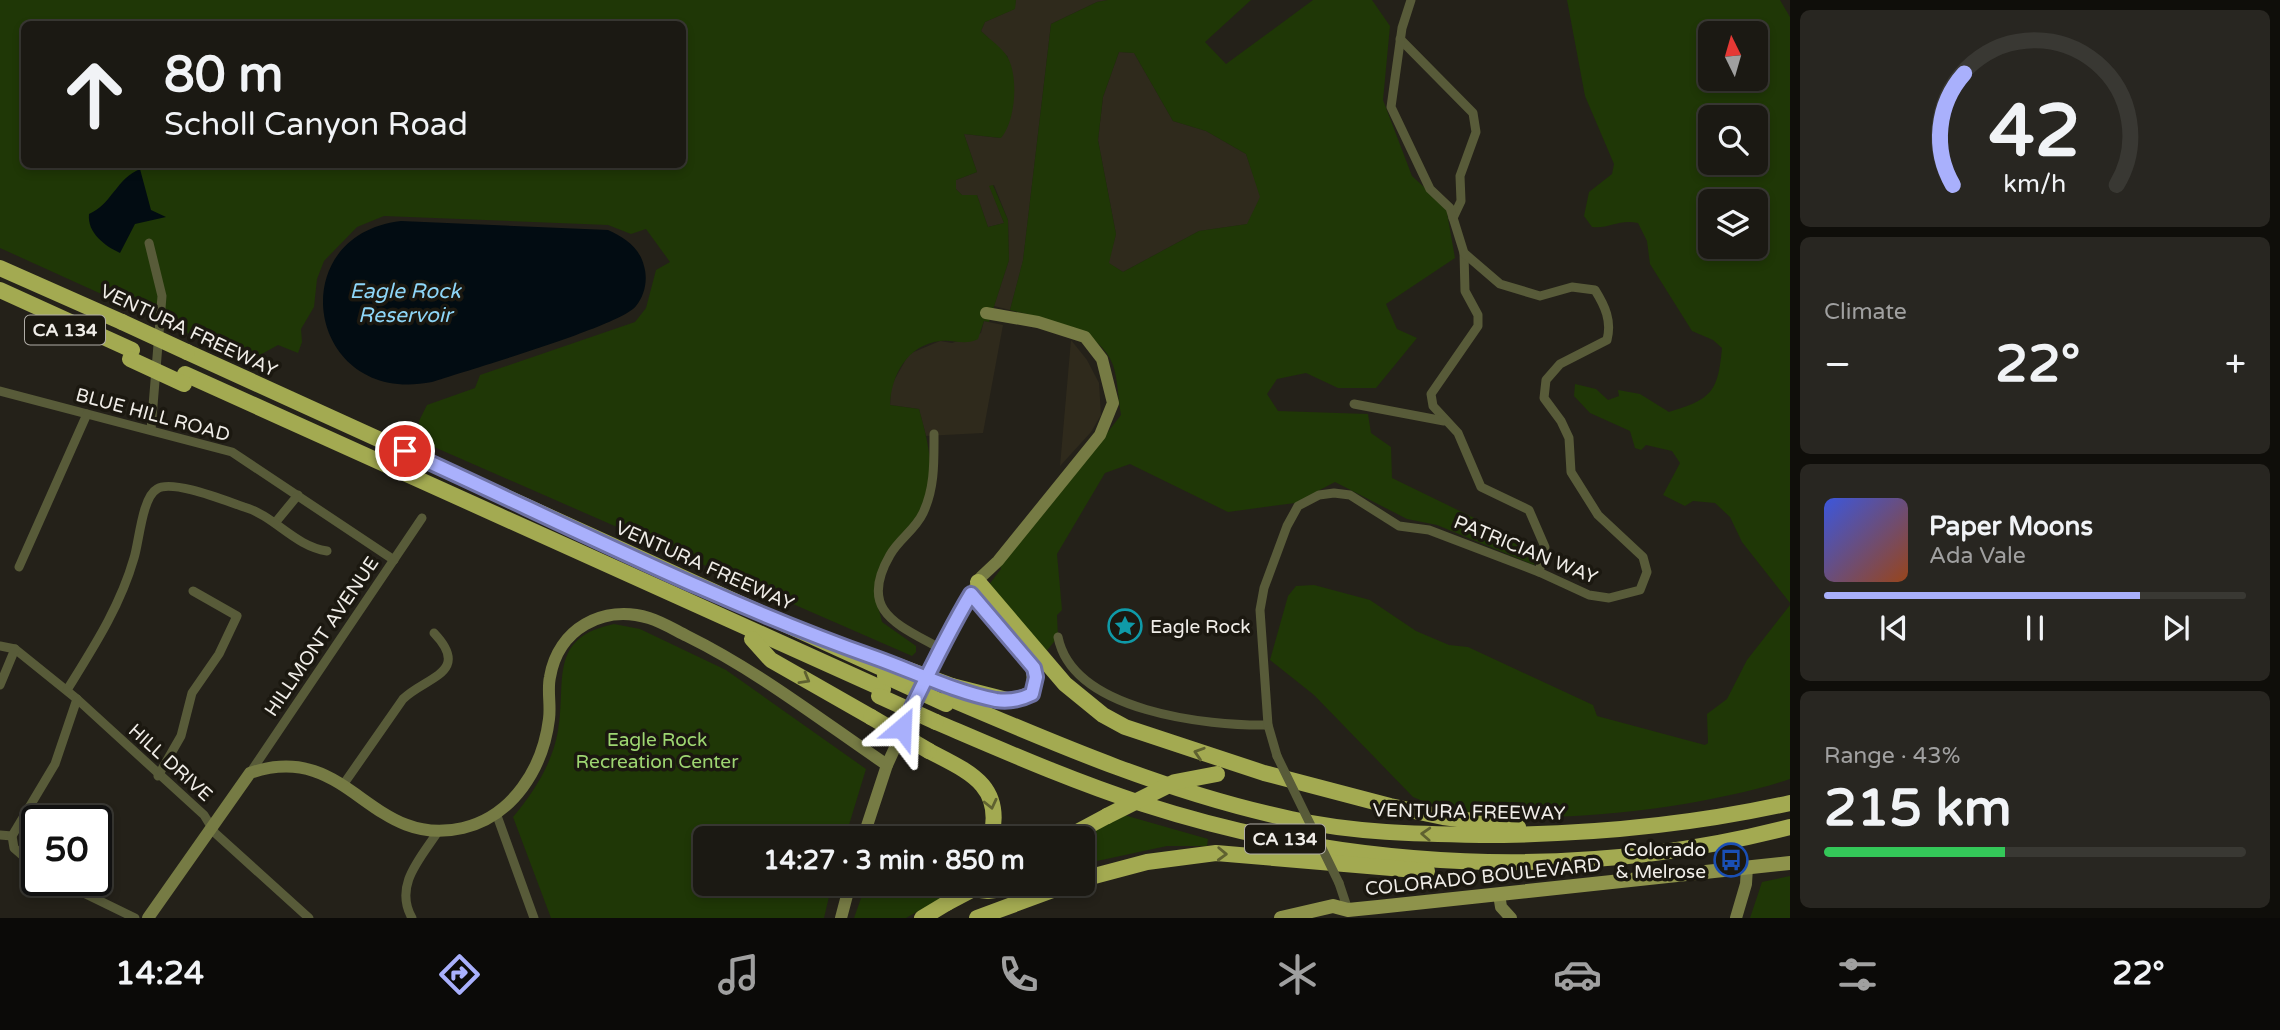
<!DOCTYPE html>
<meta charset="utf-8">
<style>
body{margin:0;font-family:"Varela Round",sans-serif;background:#282621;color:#f1f3f6;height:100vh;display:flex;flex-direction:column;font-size:26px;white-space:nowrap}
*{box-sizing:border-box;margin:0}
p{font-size:23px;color:#a0a0a0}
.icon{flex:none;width:38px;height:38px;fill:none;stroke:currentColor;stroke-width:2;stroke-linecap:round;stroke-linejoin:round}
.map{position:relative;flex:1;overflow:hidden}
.sheet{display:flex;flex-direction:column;gap:10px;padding:10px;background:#0f0e0a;width:490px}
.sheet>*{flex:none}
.banner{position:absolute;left:21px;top:21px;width:665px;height:147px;border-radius:10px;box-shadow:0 4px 10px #0003,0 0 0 2px #393833;background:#1b1913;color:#f1f3f6;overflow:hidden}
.needle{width:46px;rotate:355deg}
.tools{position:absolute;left:1698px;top:21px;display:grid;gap:14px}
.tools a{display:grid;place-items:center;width:70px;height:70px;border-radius:10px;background:#1b1913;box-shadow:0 4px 10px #0003,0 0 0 2px #393833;font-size:35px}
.speed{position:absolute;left:21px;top:805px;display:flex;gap:14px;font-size:35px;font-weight:700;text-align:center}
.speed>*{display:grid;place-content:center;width:91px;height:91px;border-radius:50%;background:#1b1913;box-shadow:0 4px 10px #0003,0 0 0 2px #393833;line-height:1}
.speed .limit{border:4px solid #111;border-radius:10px;background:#fff;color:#111}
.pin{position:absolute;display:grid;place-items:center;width:60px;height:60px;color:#fff;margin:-30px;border:4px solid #fff;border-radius:50%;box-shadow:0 2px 7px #0007}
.me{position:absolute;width:77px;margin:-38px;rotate:26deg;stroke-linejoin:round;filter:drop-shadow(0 0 5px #0008)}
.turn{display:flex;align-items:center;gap:24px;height:147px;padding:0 28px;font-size:32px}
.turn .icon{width:91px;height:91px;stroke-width:2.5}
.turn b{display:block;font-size:49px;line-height:60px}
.big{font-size:52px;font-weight:800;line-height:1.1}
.sheet .card{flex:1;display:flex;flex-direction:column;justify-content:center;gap:10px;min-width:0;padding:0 24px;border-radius:10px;background:#282621}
.sheet .dial{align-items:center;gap:0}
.dial svg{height:182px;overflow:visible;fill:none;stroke:#393833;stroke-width:7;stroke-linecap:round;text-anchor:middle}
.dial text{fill:#f1f3f6;stroke:none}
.song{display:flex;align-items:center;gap:21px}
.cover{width:84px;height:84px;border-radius:10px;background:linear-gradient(135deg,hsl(230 70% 55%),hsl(20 70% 35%))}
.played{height:7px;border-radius:4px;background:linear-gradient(90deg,#a9b0fc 75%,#393833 75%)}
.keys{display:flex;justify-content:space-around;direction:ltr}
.heat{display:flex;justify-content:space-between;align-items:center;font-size:38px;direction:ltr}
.charge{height:10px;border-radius:5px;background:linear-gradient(90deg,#34c759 43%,#393833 0)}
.trip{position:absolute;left:693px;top:826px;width:402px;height:70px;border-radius:10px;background:#1b1913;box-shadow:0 4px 10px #0003,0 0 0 2px #393833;font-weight:800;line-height:70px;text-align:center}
.tabs{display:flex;height:112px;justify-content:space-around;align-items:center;background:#0b0a08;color:#a0a0a0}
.tabs .icon{width:49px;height:49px}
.tabs .selected{color:#a9b0fc}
.tabs b{font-size:32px;color:#f1f3f6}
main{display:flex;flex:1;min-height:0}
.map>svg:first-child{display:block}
.built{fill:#2f2a1c}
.green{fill:#1f3706;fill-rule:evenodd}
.water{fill:#020c12}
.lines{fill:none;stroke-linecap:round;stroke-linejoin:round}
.street{stroke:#585b39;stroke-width:9}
.secondary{stroke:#767b44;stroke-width:12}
.primary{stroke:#8e934b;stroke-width:14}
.highway{stroke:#a3aa51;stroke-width:16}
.street-bridge{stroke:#585b39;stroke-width:9}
.highway-bridge{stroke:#a3aa51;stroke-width:16}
.oneway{stroke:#5f6130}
.route-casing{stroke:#6e72a4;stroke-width:18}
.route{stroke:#a9b0fc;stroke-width:12}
.labels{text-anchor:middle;stroke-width:7;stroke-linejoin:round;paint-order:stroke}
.shield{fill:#1b1810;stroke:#b0ada7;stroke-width:2}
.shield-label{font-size:18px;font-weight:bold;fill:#f0ede8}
.street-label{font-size:19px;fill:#f0ede8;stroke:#1b1810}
.poi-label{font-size:19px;fill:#f0ede8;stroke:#1b1810;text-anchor:start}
.park-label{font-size:19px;fill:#9dd571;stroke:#1b1810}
.water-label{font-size:21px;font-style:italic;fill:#8ed6f8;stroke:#1b1810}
</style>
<main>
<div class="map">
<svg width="1790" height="918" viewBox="0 0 1790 918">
<rect width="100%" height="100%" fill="#242119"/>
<g class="built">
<polygon points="1016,0 1108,0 1097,2 1051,24 1023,261 1010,310 994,306 1009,260 1008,220 994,185 990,187 1004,223 988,227 977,195 962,195 956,189 956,180 977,172 964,134 1000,138 1008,57 981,31 985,22 1014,9"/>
<polygon points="1119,52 1134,53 1173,121 1206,131 1246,154 1261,197 1248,224 1199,231 1123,272 1108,263 1116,234 1098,140 1103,97"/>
<polygon points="984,321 1003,325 983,433 926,436 919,409 890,405 891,386 909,354 940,341 952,343 981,333"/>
<polygon points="1071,340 1087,360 1099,383 1101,415 1091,432 1060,466"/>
</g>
<g class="green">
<path d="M 0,0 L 1016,0 L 1015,9 L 985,22 L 981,31 C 989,39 1003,48 1008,58 C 1019,79 1015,122 1001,138 L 964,134 L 977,172 L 956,180 L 956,189 L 962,195 L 977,195 L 988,227 L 1004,223 L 989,186 L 993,185 L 1008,220 L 1009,260 L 989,322 L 984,321 L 978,339 C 965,346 953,339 940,341 C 907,345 891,376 890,405 L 919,409 C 927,438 934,463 928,493 C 921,531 876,550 875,590 C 875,600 880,612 882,622 L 916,646 L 916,652 L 912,656 L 418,440 L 419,421 L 427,405 L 475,388 L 480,375 L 635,322 L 646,308 L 656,270 L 670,262 L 646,229 L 631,234 L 608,225 L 384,216 L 357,227 L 324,261 L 317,279 L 314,307 L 301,329 L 302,342 L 298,353 L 278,345 L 249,361 L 0,248 ZM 24,24 L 682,24 L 682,164 L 24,164 Z"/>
<path d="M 1108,0 L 1251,0 L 1205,42 L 1226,64 L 1313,0 L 1372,0 L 1390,26 L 1383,100 L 1412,176 L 1446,207 L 1455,258 L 1386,304 L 1397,329 L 1417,338 L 1376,388 L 1338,388 L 1306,373 L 1277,379 L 1267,394 L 1278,411 L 1368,414 L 1371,433 L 1391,447 L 1392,478 L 1540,550 L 1534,565 L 1437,525 L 1407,519 L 1335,482 L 1295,503 L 1228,512 L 1130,464 L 1105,473 L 1057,554 L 1062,610 L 1057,615 L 1058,637 L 1044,654 L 988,586 L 1001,569 L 998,561 L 1046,511 L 1121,415 C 1118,399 1118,380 1113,365 C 1100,328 1043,318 1010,310 L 1023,260 L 1051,24 L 1097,2 ZM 1119,52 L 1134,53 L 1173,121 L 1206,131 L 1246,154 L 1260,197 L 1247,224 L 1199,231 L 1123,272 L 1109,263 L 1116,234 L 1098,140 L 1103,97 Z"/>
<path d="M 1567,0 L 1780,0 L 1790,17 L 1790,603 L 1742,542 L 1730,517 L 1715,503 L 1693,501 L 1685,506 L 1663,495 L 1680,463 L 1672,451 L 1646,445 L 1641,450 L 1635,448 L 1630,431 L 1590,413 L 1574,396 L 1575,384 L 1596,389 L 1608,400 L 1619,396 L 1618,390 L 1640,394 L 1669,412 C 1712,399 1718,392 1722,348 L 1713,340 L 1692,331 L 1650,264 L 1647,241 L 1638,223 C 1618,219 1610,229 1592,227 L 1584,216 L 1589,192 L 1612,174 L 1614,164 L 1585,96 ZM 1710,33 L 1755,33 L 1755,79 L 1710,79 ZM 1710,117 L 1755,117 L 1755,163 L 1710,163 ZM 1710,201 L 1755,201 L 1755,247 L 1710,247 Z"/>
<path d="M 1314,585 L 1370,600 L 1416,631 L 1449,645 L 1468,647 L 1593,705 L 1597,716 L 1705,745 L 1708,743 L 1707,714 L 1727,699 L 1747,660 L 1790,605 L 1790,779 C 1700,809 1499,837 1413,797 L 1314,695 L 1270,660 L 1288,596 L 1296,586 Z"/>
<path d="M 614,624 L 640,629 L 726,670 L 866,769 L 845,838 L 705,838 L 705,884 L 832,884 L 824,918 L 551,918 L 513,817 C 534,792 552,764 558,731 C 567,681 547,638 614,624 Z"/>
<polygon points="1124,815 1208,839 1207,846 1167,846 1083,864 1082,838"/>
<polygon points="1790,876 1790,918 1750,918 1762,882"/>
<polygon points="866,884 905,884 945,896 906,918 854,918"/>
</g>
<g class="water">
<path d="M 140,169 L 151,210 L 166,217 L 135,224 L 120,253 C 105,246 87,233 89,214 C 111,205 117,178 140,169 Z"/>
<path d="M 401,221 L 608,230 C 624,237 640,248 644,266 C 648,279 645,295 636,306 C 621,326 465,371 432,382 C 307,407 280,235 401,221 Z"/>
</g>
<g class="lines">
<g class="street">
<polyline points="1400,39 1473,113 1476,132 1460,176 1461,201 1453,218"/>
<polyline points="149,243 162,296 151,430"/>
<polyline points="1464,253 1465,291 1478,315 1478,326 1431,394 1433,406 1458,433 1481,487 1529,510 1545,547 1539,572"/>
<polyline points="0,391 232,452 394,560"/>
<polyline points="1354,404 1444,421"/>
<path d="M 934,434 C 934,461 935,488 923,513 C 915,530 899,539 890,555 C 857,612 899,625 941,649"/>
<polyline points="275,523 298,495"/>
<polyline points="19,567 87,414"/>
<path d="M 1058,637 C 1073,712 1208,726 1268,725"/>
<polyline points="0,646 15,649 77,699 204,815 215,833 309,918"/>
<polyline points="0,685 15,649"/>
<path d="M 67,690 C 93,648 120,607 134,558 C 139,543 142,497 157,489 C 172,479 226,501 244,507 C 275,516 294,546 327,551"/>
<path d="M 1277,756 L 1268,725 L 1260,610 L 1264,588 L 1287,526 L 1298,506 L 1319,495 L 1334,493 L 1350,495 L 1399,526 L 1429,530 L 1539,572 L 1589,595 L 1609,598 L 1640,590 L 1647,572 L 1643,557 L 1598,515 L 1571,472 L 1569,438 L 1561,421 L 1544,398 L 1546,380 L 1560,364 L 1607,340 C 1612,321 1605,306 1595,290 L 1572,287 L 1540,296 L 1500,284 L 1464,253 L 1450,208 L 1430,189 L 1391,107 L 1402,28 L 1411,0"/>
<polyline points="250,773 422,518"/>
<polyline points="158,776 181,736 192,693 219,654 237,616 193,591"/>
<path d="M 343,785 L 403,699 C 425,677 472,673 434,633"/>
<polyline points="496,813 534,918"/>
<polyline points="0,835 12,836 14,848 37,868"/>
<polyline points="12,836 55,764 77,699"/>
<polyline points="96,846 107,836"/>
<polyline points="57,880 135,918"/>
<polyline points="1339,883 1348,910"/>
<polyline points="75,891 80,880"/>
<path d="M 412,918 C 394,886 419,860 437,833"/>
</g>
<g class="secondary">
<polyline points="863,838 887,765 947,635 981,577 998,561 1100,435 1113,403 1102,359 1085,337 1038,322 986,313"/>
<polyline points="1499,894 1501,907 1511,918"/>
<path d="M 148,918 L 250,773 C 349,739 369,850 463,828 C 513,816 543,768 549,719 C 551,705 547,690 550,677 C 558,629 603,604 649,618 C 662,622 675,630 687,636 C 758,671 822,721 887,765"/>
<polyline points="841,918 850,884"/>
<polyline points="1736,918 1746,884 1747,867"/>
</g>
<polyline class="primary" points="1281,918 1333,906 1348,910 1378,907 1790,863"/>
<g class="highway">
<polyline points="0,268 122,322"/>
<polyline points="0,290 132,350"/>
<polyline points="187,352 888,671"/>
<polyline points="185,374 883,689"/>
<polyline points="978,582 1065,684 1103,715 1125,727 1264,773 1390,806 1443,817 1518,827"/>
<polyline points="752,639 771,660 871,717"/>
<path d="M 952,686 L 1011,701 L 1032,694 C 1036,680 1036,672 1029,659 L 971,594"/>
<path d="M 948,698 C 1060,746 1172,794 1291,819 C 1354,833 1418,834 1481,835 C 1586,835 1687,826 1790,803"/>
<path d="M 936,722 C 1004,751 1072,781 1143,804 C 1351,871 1578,882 1790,827"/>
<path d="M 929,751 C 969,772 1004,785 991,838"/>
<polyline points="1066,838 1107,816"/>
<polyline points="1083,879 1147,862 1216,853 1427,871"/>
<polyline points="933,884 988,891 1040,884"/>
<polyline points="922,918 947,903"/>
<polyline points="977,918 1069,884"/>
</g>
<polyline class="street-bridge" points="1277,756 1339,883"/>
<g class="highway-bridge">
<polyline points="122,322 187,352"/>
<polyline points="130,359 184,384"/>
<polyline points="893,664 952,686"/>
<polyline points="885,676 946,704"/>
<polyline points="879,696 936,722"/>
<polyline points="871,717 929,751"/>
<polyline points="1107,816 1175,782 1217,774"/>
<polyline points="947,903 983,884"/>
</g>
</g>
<defs><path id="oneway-chevron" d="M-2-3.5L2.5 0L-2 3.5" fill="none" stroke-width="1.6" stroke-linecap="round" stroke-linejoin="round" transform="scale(1.75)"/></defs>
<g class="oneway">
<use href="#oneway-chevron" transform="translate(805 679) rotate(30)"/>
<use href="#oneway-chevron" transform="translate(1199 753) rotate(-162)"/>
<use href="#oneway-chevron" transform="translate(991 804) rotate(77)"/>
<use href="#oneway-chevron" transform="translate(1426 834) rotate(-177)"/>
<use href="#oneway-chevron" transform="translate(1222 854) rotate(2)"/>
</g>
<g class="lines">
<defs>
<path id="route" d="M 405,451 C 561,522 715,601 876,658 C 915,672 955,692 996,700 C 1010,702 1020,700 1032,694 L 1036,677 L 1034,668 L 971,594 C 945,637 924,683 902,728"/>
</defs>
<use href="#route" class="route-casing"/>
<use href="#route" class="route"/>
</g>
<defs>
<symbol id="sight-ring" viewBox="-11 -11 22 22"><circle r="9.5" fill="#1b1810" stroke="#0f9aa8" stroke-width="1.5"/><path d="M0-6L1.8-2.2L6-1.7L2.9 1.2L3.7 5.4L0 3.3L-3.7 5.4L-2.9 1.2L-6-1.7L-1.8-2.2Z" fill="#0f9aa8"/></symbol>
<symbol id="bus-ring" viewBox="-11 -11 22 22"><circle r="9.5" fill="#1b1810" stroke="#1a4fb4" stroke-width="1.5"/><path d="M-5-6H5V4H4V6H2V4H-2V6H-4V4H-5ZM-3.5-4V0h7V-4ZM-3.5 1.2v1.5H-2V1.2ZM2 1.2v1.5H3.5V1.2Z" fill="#1a4fb4"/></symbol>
</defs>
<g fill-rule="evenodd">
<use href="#sight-ring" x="1106" y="607" width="38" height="38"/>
<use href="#bus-ring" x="1712" y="841" width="38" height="38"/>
</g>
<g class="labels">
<g class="shield">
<rect x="25" y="315.5" width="80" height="29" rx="5"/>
<rect x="1245" y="824.5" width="80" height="29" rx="5"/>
</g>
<g class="shield-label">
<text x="65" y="336">CA 134</text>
<text x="1285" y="845">CA 134</text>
</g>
<g class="street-label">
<text transform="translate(189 330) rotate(25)" y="7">VENTURA FREEWAY</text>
<text transform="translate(153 414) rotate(15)" y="7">BLUE HILL ROAD</text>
<text transform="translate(1526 549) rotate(22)" y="7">PATRICIAN WAY</text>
<text transform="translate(705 565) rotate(24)" y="7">VENTURA FREEWAY</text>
<text transform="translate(321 636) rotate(-56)" y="7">HILLMONT AVENUE</text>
<text transform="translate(171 762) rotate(42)" y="7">HILL DRIVE</text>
<text transform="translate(1469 811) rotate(1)" y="7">VENTURA FREEWAY</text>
<text transform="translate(1483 876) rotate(-6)" y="7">COLORADO BOULEVARD</text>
</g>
<g class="poi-label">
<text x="1150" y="633">Eagle Rock</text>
<text x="1706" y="856" text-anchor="end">Colorado<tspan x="1706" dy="22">&amp; Melrose</tspan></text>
</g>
<g class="park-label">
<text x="657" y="746">Eagle Rock<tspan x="657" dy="22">Recreation Center</tspan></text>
</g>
<g class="water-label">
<text x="405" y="298">Eagle Rock<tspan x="405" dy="24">Reservoir</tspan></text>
</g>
</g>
</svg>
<div class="tools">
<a><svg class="needle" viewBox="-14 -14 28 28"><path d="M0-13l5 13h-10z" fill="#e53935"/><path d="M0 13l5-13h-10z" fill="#a0a0a0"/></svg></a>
<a><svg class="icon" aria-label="search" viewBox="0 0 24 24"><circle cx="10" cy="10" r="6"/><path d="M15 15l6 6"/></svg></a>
<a><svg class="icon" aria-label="layers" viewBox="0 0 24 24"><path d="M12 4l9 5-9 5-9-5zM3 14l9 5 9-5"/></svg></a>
</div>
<div class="speed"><div class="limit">50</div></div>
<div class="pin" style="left:405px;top:451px;background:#d93025"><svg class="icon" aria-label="arrive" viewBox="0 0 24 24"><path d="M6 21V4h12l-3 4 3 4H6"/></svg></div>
<svg class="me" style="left:902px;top:728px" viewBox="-20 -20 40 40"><path d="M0-17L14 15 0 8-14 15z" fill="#a9b0fc" stroke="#fff" stroke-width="4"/></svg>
<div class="trip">14:27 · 3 min · 850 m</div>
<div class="banner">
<div class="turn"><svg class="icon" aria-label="ahead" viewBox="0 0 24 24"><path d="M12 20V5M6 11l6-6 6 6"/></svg><div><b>80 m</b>Scholl Canyon Road</div></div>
</div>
</div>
<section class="sheet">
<div class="card dial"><svg viewBox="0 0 100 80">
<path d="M14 69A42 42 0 1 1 86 69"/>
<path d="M14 69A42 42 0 0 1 19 20" stroke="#a9b0fc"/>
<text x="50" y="56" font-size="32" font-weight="700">42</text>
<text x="50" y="72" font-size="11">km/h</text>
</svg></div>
<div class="card"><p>Climate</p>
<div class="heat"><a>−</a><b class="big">22°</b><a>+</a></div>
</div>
<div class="card">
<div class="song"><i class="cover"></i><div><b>Paper Moons</b><p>Ada Vale</p></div></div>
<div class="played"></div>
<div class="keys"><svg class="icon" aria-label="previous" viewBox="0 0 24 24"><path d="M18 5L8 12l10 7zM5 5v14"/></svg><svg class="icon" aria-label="pause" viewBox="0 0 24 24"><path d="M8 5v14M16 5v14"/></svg><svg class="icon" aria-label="next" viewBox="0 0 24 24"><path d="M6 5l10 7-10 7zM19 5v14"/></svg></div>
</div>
<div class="card"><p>Range · 43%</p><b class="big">215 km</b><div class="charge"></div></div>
</section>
</main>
<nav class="tabs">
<b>14:24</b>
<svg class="icon selected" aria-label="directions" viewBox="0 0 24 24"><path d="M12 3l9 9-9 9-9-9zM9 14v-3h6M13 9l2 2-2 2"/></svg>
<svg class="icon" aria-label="music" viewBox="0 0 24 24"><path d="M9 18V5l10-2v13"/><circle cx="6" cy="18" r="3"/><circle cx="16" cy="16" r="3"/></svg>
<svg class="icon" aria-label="phone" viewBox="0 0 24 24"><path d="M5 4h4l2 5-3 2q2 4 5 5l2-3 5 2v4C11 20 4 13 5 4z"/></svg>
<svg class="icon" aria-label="climate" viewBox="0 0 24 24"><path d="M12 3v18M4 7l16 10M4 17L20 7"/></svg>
<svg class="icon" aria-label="car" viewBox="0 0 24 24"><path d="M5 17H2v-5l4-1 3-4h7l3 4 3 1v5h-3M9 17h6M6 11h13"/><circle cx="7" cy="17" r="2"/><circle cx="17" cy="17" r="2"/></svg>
<svg class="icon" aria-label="filters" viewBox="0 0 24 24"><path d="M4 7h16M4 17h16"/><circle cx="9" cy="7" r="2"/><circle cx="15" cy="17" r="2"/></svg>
<b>22°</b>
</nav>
